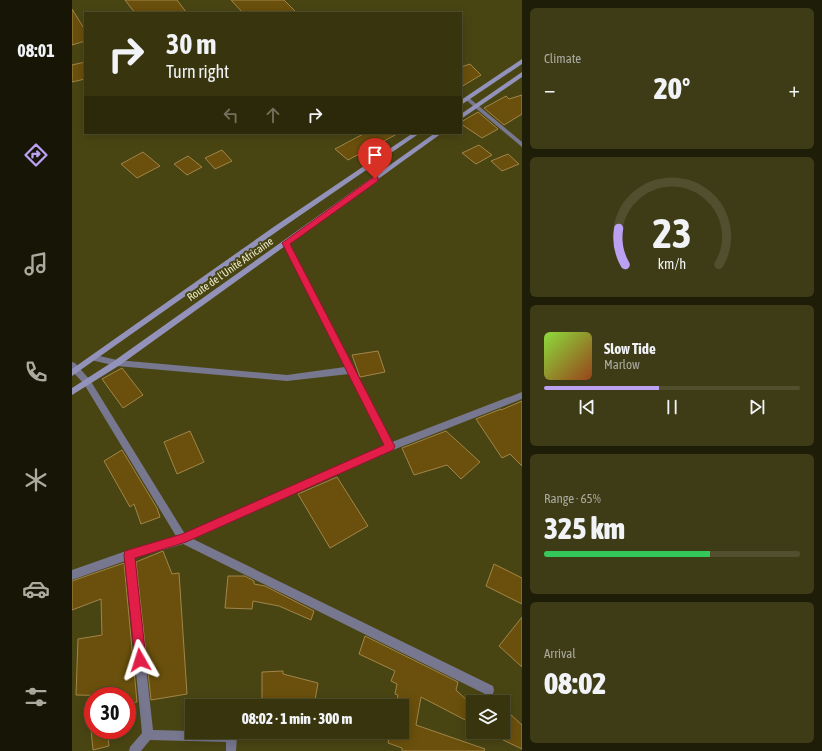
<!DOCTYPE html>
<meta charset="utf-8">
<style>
body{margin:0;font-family:"Asap Condensed",sans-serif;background:#3e3c17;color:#f1f3f6;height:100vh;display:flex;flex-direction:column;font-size:15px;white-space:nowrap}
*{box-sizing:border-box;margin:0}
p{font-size:13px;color:#aaaa9e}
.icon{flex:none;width:22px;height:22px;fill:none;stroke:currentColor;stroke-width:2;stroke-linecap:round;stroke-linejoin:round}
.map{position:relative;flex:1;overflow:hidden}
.side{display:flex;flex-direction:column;gap:8px;padding:8px;background:#1e1d08;width:300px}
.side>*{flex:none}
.guide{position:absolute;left:12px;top:12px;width:378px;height:122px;border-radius:0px;box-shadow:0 2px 10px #0003,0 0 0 1px #514f2e;background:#37340e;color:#f1f3f6;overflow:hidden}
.controls{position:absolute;left:394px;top:695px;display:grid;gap:8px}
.controls a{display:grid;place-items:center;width:44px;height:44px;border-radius:0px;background:#37340e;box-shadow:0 2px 10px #0003,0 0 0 1px #514f2e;font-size:20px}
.speed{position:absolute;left:12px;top:687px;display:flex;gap:8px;font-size:20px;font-weight:700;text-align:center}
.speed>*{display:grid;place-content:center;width:52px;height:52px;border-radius:50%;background:#37340e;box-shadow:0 2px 10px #0003,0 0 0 1px #514f2e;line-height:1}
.speed .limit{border:6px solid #d22;background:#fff;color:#111}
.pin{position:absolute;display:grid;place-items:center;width:34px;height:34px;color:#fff;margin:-41px -17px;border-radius:50% 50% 50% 0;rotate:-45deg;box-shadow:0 0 4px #0007}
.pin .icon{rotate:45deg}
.me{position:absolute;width:44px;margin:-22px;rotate:354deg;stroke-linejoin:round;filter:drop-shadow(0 0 3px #0008)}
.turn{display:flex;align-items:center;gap:14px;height:84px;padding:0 16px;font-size:18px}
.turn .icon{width:52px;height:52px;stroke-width:2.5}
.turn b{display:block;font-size:28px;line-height:34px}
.lanes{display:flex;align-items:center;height:38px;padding:0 16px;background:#0003;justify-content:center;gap:20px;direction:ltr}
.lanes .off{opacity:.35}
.big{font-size:30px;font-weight:800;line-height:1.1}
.side .tile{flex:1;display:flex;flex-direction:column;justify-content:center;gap:6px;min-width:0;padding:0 14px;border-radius:6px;background:#3e3c17}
.side .dial{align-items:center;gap:0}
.dial svg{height:104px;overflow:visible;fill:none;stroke:#514f2e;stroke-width:7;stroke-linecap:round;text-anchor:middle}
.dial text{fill:#f1f3f6;stroke:none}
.song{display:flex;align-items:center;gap:12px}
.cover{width:48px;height:48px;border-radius:6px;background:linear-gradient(135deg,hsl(90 70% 55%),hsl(20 70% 35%))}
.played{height:4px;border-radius:2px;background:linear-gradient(90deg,#bca0f2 45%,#514f2e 45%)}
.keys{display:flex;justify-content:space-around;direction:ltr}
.heat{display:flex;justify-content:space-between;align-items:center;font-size:22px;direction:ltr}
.charge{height:6px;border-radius:3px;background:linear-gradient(90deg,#34c759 65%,#514f2e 0)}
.trip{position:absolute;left:113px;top:699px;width:224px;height:40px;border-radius:0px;background:#37340e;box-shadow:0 2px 10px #0003,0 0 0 1px #514f2e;font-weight:800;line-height:40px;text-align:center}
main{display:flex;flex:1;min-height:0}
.dock{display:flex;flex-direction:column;width:72px;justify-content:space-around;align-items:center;background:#161506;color:#aaaa9e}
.dock .icon{width:28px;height:28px}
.dock .current{color:#bca0f2}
.dock b{font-size:18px;color:#f1f3f6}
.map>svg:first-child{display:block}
.building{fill:#6a500c;stroke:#a18549}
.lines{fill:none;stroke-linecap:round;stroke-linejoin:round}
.street{fill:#777790;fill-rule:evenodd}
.secondary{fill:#9392ba;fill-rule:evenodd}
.route{fill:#e11d48;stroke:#92132f}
.labels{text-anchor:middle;stroke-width:4;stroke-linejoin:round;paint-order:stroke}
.street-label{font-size:11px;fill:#eae9c8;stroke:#494513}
</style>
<main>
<nav class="dock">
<b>08:01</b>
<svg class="icon current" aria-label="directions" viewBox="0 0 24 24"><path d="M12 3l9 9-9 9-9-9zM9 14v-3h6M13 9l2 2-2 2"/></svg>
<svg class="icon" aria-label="music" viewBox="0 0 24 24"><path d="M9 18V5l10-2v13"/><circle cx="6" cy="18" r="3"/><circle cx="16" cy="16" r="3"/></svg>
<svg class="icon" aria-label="phone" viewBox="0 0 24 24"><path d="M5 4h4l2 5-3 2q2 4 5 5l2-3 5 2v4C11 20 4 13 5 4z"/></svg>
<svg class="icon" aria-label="climate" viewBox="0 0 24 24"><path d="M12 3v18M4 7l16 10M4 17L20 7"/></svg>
<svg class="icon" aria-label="car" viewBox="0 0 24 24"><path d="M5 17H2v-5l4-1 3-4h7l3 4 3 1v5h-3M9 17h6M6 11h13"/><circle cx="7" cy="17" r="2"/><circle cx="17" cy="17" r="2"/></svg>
<svg class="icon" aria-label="filters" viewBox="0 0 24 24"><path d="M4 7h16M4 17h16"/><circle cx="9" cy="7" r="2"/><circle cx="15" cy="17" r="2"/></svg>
</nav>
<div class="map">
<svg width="450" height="751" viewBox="0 0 450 751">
<rect width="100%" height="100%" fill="#494513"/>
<g class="building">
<polygon points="53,0 105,0 115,13 63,13"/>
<polygon points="159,0 212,0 225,13 171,13"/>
<polygon points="0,9 13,30 13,41 0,45"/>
<polygon points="13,62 13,79 0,82 0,65"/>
<polygon points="398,64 409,75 389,87 389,67"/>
<polygon points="450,95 450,114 432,125 412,108 434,96 437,99"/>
<polygon points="406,112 426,129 410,138 389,124 389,122"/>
<polygon points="293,133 327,133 276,160 263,149"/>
<polygon points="407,145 420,155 404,164 390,153"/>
<polygon points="150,150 160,161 143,169 133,158"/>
<polygon points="71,152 88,166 65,178 49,164"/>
<polygon points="436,154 447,164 430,171 419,161"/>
<polygon points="116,156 130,167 115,175 102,164"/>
<polygon points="306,351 313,372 288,377 280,355"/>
<polygon points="50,368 71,395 51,408 30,379"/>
<polygon points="450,401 450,466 438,454 430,458 404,419 429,409 429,410"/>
<polygon points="118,431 132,462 105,474 92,442"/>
<polygon points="374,431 408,462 389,479 375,465 342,475 330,448"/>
<polygon points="50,450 85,508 88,517 69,524 62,504 58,507 32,461"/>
<polygon points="265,477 296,526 258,548 226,494"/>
<polygon points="91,551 100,574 107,573 115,694 79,700 64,562"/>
<polygon points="52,563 65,702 55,704 55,696 4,695 6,639 30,635 29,599 0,610 0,581"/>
<polygon points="422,564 450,578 450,604 414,586"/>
<polygon points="156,576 173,576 182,581 182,584 193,586 242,611 239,620 207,606 181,601 180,609 153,608"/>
<polygon points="450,617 450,667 427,646"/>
<polygon points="293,636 386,682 384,690 401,706 401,724 349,697 344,725 413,749 412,751 330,751 330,748 316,743 318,732 330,732 330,706 324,706 326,695 323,694 325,684 319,681 323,671 287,654"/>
<polygon points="211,671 211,674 246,683 242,706 190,706 190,672"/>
<polygon points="437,713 450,725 450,749 431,740 431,721"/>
<polygon points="19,730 35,730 37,746 21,750"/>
</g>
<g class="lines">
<g class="street">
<polygon points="396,97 450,142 450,147 394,100 393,99"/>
<polygon points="214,240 217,243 320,442 450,392 450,399 321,450 121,539 421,686 422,690 421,694 417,695 413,694 111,544 62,558 81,730 120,731 120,732 161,732 164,733 165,737 164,751 154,751 154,742 78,740 69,751 57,751 58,747 70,733 53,561 0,580 0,570 57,550 104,536 12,384 0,371 0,362 3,363 18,380 113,534 313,445 277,374 215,381 45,366 23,361 20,360 19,358 20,356 23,355 45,360 215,375 273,367 211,243"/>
</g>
<g class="secondary">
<polygon points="450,59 450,64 389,105 389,100"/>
<polygon points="450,72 450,77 389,119 389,114"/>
<polygon points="341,133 348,133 207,230 0,376 0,369 203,226"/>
<polygon points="363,133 370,133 48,365 0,395 0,388 42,361"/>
</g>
</g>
<polygon class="route" points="303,176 306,177 306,181 218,244 321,443 323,446 321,450 114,542 63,558 74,660 72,664 68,665 64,664 63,660 52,555 53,551 110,534 312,445 210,243"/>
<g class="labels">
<g class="street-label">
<text transform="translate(158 269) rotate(-35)" y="4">Route de l'Unité Africaine</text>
</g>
</g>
</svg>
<div class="controls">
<a><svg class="icon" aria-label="layers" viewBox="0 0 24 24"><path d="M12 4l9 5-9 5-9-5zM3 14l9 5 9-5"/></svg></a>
</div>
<div class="speed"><div class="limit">30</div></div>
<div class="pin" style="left:303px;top:179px;background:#d93025"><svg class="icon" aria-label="arrive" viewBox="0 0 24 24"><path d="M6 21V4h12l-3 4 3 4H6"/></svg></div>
<svg class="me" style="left:68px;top:660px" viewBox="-20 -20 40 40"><path d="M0-17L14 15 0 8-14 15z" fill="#e11d48" stroke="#fff" stroke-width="4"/></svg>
<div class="trip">08:02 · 1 min · 300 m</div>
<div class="guide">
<div class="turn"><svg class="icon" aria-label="right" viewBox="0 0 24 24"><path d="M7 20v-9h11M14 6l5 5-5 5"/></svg><div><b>30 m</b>Turn right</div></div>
<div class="lanes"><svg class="icon off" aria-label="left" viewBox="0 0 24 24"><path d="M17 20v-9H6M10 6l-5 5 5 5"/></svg><svg class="icon off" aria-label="ahead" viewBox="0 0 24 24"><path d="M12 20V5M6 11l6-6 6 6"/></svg><svg class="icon" aria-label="right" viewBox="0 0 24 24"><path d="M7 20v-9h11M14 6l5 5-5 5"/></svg></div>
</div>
</div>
<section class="side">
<div class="tile"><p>Climate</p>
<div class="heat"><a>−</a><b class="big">20°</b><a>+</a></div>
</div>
<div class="tile dial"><svg viewBox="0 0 100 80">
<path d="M14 69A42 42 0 1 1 86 69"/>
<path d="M14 69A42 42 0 0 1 9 41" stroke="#bca0f2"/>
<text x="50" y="56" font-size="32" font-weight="700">23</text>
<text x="50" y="72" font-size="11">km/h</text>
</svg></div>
<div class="tile">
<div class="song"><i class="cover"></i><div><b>Slow Tide</b><p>Marlow</p></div></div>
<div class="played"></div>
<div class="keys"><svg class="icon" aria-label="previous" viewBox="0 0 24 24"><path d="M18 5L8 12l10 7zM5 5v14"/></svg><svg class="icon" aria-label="pause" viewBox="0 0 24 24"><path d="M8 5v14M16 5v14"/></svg><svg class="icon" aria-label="next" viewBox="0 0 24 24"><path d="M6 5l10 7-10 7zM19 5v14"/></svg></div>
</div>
<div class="tile"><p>Range · 65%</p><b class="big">325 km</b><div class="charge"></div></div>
<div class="tile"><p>Arrival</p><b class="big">08:02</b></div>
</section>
</main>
